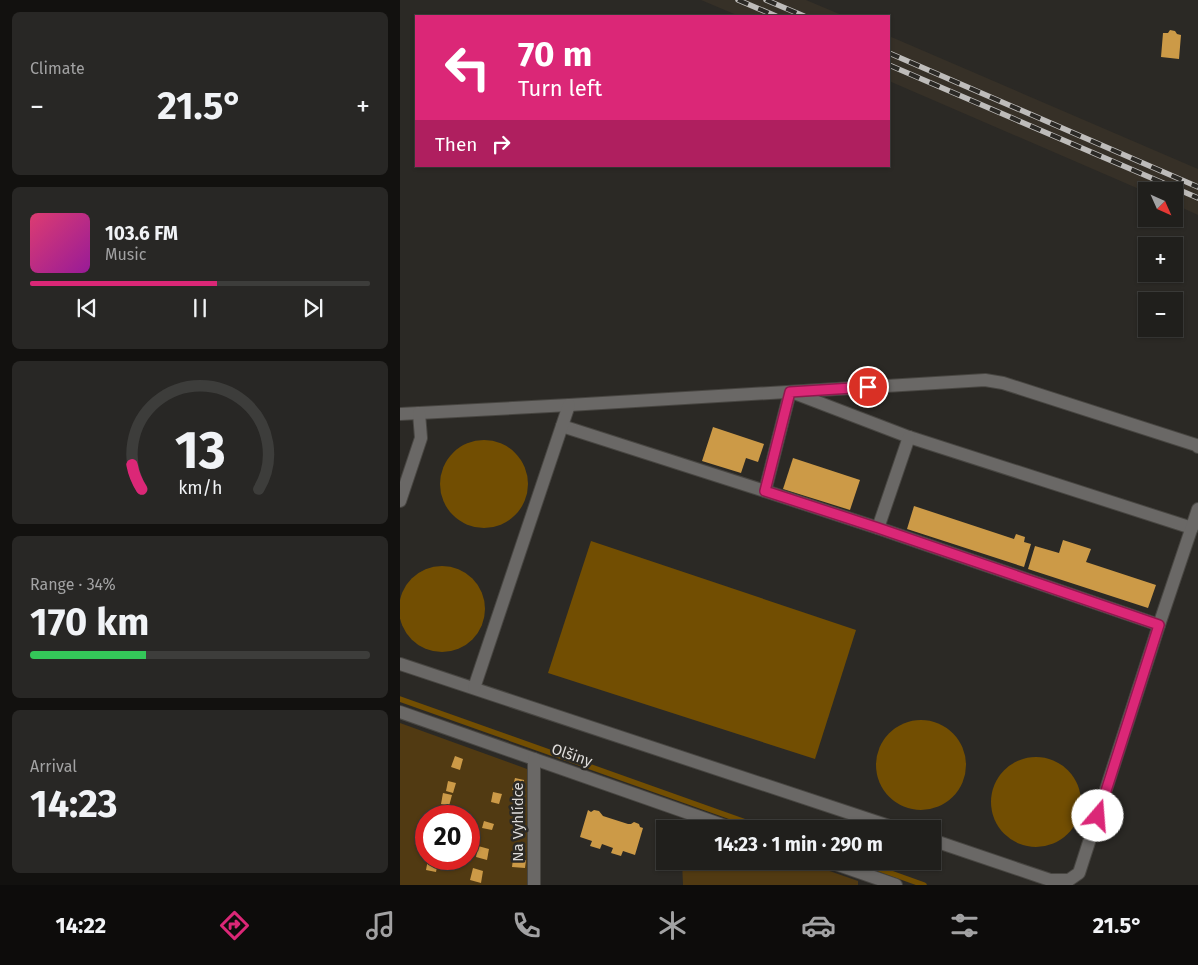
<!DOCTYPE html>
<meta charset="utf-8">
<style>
body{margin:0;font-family:"Fira Sans",sans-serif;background:#282725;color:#f1f3f6;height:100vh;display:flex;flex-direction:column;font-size:19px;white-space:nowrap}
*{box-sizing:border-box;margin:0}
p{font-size:16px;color:#a2a2a3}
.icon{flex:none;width:28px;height:28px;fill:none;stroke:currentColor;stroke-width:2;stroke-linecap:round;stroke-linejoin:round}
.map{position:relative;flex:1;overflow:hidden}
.side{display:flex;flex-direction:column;gap:12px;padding:12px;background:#12110f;width:400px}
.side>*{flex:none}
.top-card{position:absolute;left:15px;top:15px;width:475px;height:152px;border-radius:0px;box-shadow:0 1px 4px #0004,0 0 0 1px #3d3d3b;background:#db2777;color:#fff;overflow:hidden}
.needle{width:32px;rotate:135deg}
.buttons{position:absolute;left:738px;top:182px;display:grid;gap:10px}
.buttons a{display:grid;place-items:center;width:45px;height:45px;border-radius:0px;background:#201f1c;box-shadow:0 1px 4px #0004,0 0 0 1px #3d3d3b;font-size:25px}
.speed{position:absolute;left:15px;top:805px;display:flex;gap:10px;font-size:25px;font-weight:700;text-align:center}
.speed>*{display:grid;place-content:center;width:65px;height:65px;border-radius:50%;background:#201f1c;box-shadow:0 1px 4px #0004,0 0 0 1px #3d3d3b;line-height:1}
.speed .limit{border:8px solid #d22;background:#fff;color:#111}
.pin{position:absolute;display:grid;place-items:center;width:42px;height:42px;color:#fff;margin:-21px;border:2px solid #fff;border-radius:50%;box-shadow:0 1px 5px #0007}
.me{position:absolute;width:55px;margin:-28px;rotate:18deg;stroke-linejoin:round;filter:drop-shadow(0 0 4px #0008)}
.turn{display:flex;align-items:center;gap:18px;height:105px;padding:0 20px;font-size:22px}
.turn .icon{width:65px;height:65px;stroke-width:2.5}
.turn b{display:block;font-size:35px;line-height:42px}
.then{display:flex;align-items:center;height:48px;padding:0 20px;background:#0003;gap:10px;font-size:19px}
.big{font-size:38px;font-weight:700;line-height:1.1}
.side .tile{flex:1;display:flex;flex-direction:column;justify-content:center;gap:8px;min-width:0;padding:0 18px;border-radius:8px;background:#282725}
.side .dial{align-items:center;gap:0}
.dial svg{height:130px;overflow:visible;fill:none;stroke:#3d3d3b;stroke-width:7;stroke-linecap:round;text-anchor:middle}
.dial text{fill:#f1f3f6;stroke:none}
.song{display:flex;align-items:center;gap:15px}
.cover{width:60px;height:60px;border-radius:8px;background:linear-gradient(135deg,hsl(340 70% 55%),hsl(300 70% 35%))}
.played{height:5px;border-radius:2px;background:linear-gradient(90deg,#db2777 55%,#3d3d3b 55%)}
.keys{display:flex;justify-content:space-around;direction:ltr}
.heat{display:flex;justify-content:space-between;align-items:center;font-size:28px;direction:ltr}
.charge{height:8px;border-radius:4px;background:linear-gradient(90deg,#34c759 34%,#3d3d3b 0)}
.trip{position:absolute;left:256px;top:820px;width:285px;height:50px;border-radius:0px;background:#201f1c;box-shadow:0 1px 4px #0004,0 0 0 1px #3d3d3b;font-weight:700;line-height:50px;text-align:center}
.tabs{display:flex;height:80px;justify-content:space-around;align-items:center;background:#0d0c0b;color:#a2a2a3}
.tabs .icon{width:35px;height:35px}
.tabs .on{color:#db2777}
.tabs b{font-size:22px;color:#f1f3f6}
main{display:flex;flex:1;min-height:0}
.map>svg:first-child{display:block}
.built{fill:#363027}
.green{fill:#513a12;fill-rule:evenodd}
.water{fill:#724e02}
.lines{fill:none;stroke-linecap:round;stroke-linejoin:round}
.stream{stroke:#724e02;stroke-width:5.5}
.building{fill:#cc9a47}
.minor-casing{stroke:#484642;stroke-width:14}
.minor{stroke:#6a6866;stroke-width:12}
.rail-casing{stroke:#bebcba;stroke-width:5.5}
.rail{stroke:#2b2925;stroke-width:4;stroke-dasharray:11;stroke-linecap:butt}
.route-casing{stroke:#8e194d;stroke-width:12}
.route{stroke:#db2777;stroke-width:9}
.labels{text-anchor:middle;stroke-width:5;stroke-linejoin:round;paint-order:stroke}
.street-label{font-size:15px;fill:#dedcda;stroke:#2b2925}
</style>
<main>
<section class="side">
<div class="tile"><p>Climate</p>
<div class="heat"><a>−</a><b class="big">21.5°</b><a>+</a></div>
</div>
<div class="tile">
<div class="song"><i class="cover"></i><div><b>103.6 FM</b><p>Music</p></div></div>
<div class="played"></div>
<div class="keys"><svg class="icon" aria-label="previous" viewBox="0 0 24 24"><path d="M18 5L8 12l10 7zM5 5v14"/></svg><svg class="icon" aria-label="pause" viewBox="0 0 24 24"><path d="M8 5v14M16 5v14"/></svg><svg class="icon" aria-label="next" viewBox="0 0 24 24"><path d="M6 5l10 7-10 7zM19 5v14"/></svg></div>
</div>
<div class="tile dial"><svg viewBox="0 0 100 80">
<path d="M14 69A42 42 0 1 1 86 69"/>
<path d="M14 69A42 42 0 0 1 8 54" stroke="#db2777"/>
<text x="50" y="56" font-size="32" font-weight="700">13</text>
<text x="50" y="72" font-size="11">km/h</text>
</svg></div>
<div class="tile"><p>Range · 34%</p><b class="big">170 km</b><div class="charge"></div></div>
<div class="tile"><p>Arrival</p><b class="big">14:23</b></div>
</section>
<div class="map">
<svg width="798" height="885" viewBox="0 0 798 885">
<rect width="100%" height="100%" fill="#2b2925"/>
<g class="built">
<polygon points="301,0 406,0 444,16 339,16"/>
<polygon points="489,36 798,169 798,215 774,204 774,191 746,192 489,81"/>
</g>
<g class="green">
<path d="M 0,723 L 127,769 L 127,885 L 0,885 ZM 26,816 L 69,816 L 69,859 L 26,859 Z"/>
<polygon points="282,861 401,861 458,881 458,885 283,885"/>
</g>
<g class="water">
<circle cx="84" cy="484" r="44"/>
<polygon points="191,541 456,630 415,759 148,673"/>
<circle cx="42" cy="609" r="43"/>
<circle cx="521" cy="765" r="45"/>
<circle cx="636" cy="802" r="45"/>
</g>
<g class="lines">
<g class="stream">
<polyline points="0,699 365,829"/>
<polyline points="457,861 524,885"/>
</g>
</g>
<g class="building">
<polygon points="770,30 775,31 777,34 781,35 779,59 761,57 763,33 768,33"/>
<polygon points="313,427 364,444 358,462 346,458 341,473 302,461"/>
<polygon points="393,458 460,480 450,510 383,489"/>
<polygon points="514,506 614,539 616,534 625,537 624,542 631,544 624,567 507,529"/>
<polygon points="663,540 691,549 686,562 756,585 748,608 628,569 635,546 659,553"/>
<polygon points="55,756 63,759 60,770 51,767"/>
<polygon points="115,778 124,780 123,791 112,790"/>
<polygon points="48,781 56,783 53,793 46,791"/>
<polygon points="93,792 102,794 99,804 91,802"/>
<polygon points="43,793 52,795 49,806 41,804"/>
<polygon points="188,810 191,812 194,810 199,811 203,816 228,824 231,824 234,822 239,824 240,827 243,828 235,855 223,851 221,856 211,853 213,848 202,844 200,849 190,846 192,841 180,837"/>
<polygon points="84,821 94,824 92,830 82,828"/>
<polygon points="78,846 89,849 87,860 76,857"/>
<polygon points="28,859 38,861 36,872 26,870"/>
<polygon points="113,859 126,860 125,868 112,867"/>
<polygon points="73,868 83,871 81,883 70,880"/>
</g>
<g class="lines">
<defs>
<g id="minor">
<polyline points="394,393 509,437 792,528"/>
<polyline points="0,414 169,405 585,380 603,383 796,445 798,447"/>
<polyline points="162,426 365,491 478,528 759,625"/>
<polyline points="365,491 390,392"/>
<polyline points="0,501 21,438 19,413"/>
<polyline points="478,528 509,437"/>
<polyline points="0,664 498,829"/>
<polyline points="74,688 169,405"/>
<polyline points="0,712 334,829"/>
<polyline points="532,840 650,880 669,880 679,873 759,625 798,509"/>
<polyline points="427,861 496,885"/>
<polyline points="134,885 134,759"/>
</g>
</defs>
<use href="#minor" class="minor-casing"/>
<use href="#minor" class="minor"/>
<defs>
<g id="rail">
<polyline points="338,0 376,16"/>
<polyline points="366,0 404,16"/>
<polyline points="489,53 798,187"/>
<polyline points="489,65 798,198"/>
</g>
</defs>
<use href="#rail" class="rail-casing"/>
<use href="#rail" class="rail"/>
</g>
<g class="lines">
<defs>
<polyline id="route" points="468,387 390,392 365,491 478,528 759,625 698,816"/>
</defs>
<use href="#route" class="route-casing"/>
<use href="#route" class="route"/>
</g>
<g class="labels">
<g class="street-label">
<text transform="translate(172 755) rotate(19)" y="5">Olšiny</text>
<text transform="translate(118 822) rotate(-90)" y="5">Na Vyhlídce</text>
</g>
</g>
</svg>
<div class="buttons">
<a><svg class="needle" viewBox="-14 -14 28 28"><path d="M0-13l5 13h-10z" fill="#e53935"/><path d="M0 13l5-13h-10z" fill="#a2a2a3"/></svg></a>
<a>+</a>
<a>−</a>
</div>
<div class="speed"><div class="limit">20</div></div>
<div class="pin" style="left:468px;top:387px;background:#d93025"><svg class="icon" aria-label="arrive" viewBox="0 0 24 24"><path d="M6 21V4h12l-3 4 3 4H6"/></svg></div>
<svg class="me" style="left:698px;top:816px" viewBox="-20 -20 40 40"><circle r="19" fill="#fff"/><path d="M0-13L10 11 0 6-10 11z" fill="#db2777"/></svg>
<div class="trip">14:23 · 1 min · 290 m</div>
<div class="top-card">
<div class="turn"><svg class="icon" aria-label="left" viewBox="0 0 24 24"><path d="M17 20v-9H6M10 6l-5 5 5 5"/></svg><div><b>70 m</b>Turn left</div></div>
<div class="then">Then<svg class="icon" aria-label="right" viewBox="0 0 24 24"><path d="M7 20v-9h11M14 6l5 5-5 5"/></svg></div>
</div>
</div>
</main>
<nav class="tabs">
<b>14:22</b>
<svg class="icon on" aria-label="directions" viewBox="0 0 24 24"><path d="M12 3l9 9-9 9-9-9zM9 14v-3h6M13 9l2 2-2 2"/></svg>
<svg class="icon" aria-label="music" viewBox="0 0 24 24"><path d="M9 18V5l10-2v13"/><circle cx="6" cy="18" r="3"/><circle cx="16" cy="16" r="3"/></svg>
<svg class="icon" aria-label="phone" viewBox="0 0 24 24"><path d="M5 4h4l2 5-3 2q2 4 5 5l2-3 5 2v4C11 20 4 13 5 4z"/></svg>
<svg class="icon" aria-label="climate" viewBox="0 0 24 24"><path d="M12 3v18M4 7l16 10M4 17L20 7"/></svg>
<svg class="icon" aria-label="car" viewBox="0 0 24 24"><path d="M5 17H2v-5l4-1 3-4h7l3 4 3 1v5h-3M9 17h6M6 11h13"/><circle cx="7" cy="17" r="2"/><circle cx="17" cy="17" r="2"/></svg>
<svg class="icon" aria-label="filters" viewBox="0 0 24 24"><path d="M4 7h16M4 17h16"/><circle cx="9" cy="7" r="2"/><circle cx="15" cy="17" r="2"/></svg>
<b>21.5°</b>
</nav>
